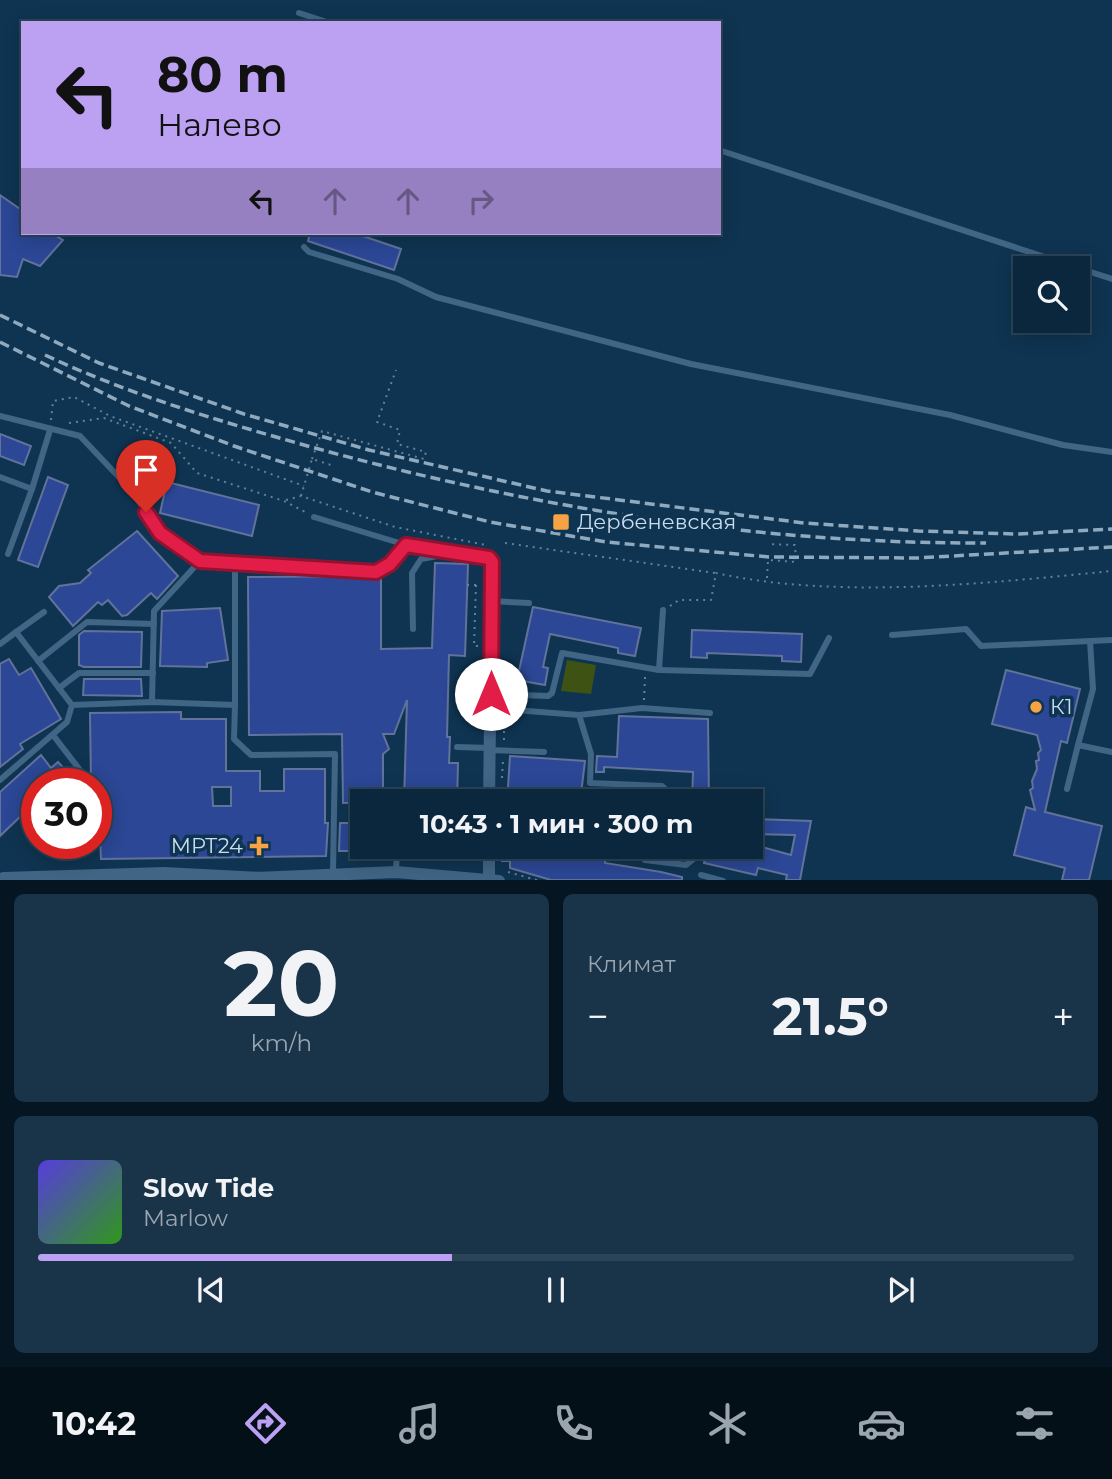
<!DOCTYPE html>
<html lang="ru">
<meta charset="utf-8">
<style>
body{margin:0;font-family:Montserrat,sans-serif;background:#193348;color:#f1f3f6;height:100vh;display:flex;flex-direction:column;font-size:26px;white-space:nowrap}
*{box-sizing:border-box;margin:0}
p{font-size:23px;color:#9aa5b0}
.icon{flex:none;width:38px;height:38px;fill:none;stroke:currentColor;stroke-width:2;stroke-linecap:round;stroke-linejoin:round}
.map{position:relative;height:880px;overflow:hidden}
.drawer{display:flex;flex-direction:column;gap:14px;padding:14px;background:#061522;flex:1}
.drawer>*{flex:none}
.top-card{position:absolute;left:21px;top:21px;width:700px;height:214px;border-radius:0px;box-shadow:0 4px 18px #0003,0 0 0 2px #2b4457;background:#bca0f2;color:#111;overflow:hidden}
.fabs{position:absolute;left:1013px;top:256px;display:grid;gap:14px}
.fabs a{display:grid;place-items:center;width:77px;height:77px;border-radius:0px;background:#0b273d;box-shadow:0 4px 18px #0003,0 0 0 2px #2b4457;font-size:35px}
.speed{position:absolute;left:21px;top:768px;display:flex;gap:14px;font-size:35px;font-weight:700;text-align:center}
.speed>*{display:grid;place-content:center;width:91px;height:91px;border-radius:50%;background:#0b273d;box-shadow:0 4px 18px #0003,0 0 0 2px #2b4457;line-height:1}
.speed .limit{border:10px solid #d22;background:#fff;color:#111}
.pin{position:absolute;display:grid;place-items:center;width:60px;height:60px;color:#fff;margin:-72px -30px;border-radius:50% 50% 50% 0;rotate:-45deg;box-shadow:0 0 7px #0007}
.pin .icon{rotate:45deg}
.me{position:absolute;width:77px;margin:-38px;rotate:0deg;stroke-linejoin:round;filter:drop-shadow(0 0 5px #0008)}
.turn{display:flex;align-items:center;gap:24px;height:147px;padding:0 21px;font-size:32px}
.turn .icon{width:91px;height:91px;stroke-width:2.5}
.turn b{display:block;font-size:49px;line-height:60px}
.lanes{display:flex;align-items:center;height:66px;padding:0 21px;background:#0003;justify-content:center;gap:35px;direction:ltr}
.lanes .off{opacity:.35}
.big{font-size:52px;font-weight:700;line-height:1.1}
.drawer .card{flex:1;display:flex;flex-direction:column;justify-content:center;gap:10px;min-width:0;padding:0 24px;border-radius:10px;background:#193348}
.drawer .dial{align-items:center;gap:0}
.dial b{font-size:91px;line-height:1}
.song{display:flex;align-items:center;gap:21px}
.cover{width:84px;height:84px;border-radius:10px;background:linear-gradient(135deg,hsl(250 70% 55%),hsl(110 70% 35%))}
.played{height:7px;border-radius:4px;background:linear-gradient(90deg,#bca0f2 40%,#2b4457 40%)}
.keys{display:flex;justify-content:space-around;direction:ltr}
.heat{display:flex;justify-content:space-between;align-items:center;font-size:38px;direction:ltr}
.drawer .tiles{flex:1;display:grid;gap:14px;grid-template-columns:1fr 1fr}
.card:last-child{grid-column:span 2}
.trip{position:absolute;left:350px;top:789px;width:413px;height:70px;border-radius:0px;background:#0b273d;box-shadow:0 4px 18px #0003,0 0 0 2px #2b4457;font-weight:700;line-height:70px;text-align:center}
.menu{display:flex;height:112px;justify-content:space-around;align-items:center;background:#041018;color:#9aa5b0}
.menu .icon{width:49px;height:49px}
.menu .current{color:#bca0f2}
.menu b{font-size:32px;color:#f1f3f6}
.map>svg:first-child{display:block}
.green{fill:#3e5313}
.building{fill:#2b4795;stroke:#61729b;stroke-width:2;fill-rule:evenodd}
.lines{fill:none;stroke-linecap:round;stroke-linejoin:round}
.path{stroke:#638199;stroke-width:2;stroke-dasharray:2 5;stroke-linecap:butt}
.lane{stroke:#406585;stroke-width:6}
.street{stroke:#406585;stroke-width:12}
.secondary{stroke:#406585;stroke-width:18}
.rail{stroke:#8fa9be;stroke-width:3.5;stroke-dasharray:10 5;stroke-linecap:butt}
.route-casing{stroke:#92132f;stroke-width:18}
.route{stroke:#e11d48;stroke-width:12}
.poi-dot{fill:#f5a345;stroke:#0f3451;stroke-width:2.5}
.labels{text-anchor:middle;stroke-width:7;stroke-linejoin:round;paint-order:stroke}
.poi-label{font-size:21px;fill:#c9ddef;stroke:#0f3451;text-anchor:start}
</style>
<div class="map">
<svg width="1112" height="881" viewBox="0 0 1112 881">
<rect width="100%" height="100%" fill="#0f3451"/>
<polygon class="green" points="567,660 596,665 591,694 561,691"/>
<g class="building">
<polygon points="0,195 23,211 23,233 60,233 58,237 63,240 40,266 23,259 17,277 0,275"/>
<polygon points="310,233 354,233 401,249 394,270 308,241"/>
<polygon points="0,434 31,446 24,465 0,456"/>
<polygon points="48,477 68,485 38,567 18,560"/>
<polygon points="167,482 259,505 252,536 160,513"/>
<polygon points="137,531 178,576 157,599 151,593 127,615 122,616 108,600 102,605 98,602 73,626 49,597 59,586 80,583 91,573 88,570"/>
<polygon points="435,563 468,564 465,656 449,655 447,737 450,737 449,763 458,763 457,802 404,802 407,700 394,734 383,734 389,749 383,754 383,802 343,803 342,734 249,735 248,577 381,576 381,649 432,648"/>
<polygon points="533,607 641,628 635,656 618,653 618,648 550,634 543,667 548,668 545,685 517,680"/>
<polygon points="220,608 228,660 207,663 207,667 160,666 162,611"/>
<polygon points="692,630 802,634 801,662 782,661 782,656 707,653 707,658 691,657"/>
<polygon points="84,631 142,632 141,667 84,667 79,665 79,635"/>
<polygon points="9,659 19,675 31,668 61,719 20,744 23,749 0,767 0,664"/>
<polygon points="1006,670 1080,689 1067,743 1061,741 1045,812 1102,826 1089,880 1062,880 1065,868 1014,855 1026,807 1035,810 1030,790 1033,788 1032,781 1037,769 1036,761 1039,760 1038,753 1041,750 1037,735 992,724"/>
<polygon points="84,679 141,679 142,696 83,695"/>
<path d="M 181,712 L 181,719 L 226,719 L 226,771 L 260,771 L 260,791 L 284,791 L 284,769 L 325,769 L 325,823 L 328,823 L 326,856 L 101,859 L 100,837 L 96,837 L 96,784 L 91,784 L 90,713 ZM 212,787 L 231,787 L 231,806 L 213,806 Z"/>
<polygon points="619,716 708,719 709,802 692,802 693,772 604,767 604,772 596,772 597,756 617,757"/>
<polygon points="41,755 51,768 58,762 74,779 69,784 37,784 37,828 24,813 0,836 0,792"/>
<polygon points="510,756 585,761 580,802 507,802"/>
<polygon points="756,819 811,821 800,880 786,880 787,875 758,868 756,875 704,863 707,847 751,847 751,844 791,855 795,835 751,834 751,821 756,822"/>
<polygon points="340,823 362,823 362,851 339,851"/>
<polygon points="502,847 607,847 605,863 661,872 682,877 682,880 551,880 510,868 510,861 502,861"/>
<polygon points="643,847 672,847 672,856 643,854"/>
</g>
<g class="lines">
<g class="path">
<polyline points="51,420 53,401 74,397 110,416 304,486"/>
<polyline points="69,423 104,418 171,443 197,473 284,501 307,513"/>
<polyline points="312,459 322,431 424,459 426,452 397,444 400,430 377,422 396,370"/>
<polyline points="301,496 312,459 334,466"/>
<polyline points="286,500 301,496 395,527 486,545"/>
<polyline points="505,543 715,573"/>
<polyline points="767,578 768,560 796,562 795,545 768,544"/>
<polyline points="467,585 480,585"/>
<polyline points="476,585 474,646 479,646"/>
<path d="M 670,606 L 679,600 L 711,600 L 716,573 C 838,600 989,583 1112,571"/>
<polyline points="644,700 645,677"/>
<polyline points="504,740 504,717"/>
<polyline points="502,778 503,759"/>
<polyline points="508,872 540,881"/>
</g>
<g class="lane">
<polyline points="299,13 330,23"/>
<polyline points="719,150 1078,268"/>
<polyline points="304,247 309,252 398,279 436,297 691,364 950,415 1063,445 1112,452"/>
<polyline points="1078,268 1112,279"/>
<polyline points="0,416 80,436 131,490 160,532 200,561 376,572 390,564 406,545"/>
<polyline points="0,477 32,489"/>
<polyline points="314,517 406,545 489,557"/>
<polyline points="8,554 32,489 50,430"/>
<polyline points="491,601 529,603"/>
<polyline points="413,629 412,573 421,559 448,554"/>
<polyline points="16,632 44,612"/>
<polyline points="892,635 966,629 981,646 1112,640"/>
<polyline points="0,644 16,632 72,705 67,722 0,780"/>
<polyline points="38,661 87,622 154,624"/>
<polyline points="659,670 810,674 829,638"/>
<polyline points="59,688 79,673 153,673"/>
<polyline points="490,694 548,696 552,693 562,653 659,670 663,610"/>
<polyline points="152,702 154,611 200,561"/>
<polyline points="72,705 152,702 235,705 235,562"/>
<polyline points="235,705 234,739 251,755 335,754 333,873"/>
<polyline points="490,708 579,715 591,754 590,783 662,786 679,802"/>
<polyline points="579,715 642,708 710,713"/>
<polyline points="53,735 83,774 83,784"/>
<polyline points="1078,745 1093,689 1090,641"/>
<polyline points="457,747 489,748"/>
<polyline points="489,750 544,752"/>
<polyline points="1067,789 1078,745 1112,752"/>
<polyline points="645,860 686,865 695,858 695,847"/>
<polyline points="396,872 397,847"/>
<polyline points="701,875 723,881"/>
</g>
<g class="street">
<polyline points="489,557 492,562 489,802"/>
<polyline points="489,847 489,878"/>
<polyline points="256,878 396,872 499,881"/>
</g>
<polyline class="secondary" points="4,881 164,876 262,881"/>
<g class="rail">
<polyline points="0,315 99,363 244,414 369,450 547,491 804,523 918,531 1017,534 1112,529"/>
<polyline points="0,342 129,406 234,446 372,492 490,522 606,542 769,557 917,558 1112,547"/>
<path d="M 45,355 C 128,394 216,420 304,445 C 527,507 755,544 986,543"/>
</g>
</g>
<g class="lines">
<defs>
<polyline id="route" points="146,512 160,533 200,561 376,572 390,564 406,545 489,558 492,562 491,694"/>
</defs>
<use href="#route" class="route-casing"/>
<use href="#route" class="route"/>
</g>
<g class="poi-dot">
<rect x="552" y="513" width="18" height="18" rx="3.5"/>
<circle cx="1036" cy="707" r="7"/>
<path d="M255.5 835.5h7v7h7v7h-7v7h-7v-7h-7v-7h7z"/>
</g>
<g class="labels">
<g class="poi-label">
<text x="577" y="529">Дербеневская</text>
<text x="1050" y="714">К1</text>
<text x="243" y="853" text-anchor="end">МРТ24</text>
</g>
</g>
</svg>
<div class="fabs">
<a><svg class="icon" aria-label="search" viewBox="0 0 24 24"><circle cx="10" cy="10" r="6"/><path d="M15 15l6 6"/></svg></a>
</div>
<div class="speed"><div class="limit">30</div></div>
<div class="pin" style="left:146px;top:512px;background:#d93025"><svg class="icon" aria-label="arrive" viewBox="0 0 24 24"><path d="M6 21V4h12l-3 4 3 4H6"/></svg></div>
<svg class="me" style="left:491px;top:694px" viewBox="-20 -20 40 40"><circle r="19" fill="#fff"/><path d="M0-13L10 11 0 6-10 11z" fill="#e11d48"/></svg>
<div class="trip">10:43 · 1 мин · 300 m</div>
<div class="top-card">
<div class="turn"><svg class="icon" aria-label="left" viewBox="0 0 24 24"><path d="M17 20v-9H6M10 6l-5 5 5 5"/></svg><div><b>80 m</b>Налево</div></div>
<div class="lanes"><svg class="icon" aria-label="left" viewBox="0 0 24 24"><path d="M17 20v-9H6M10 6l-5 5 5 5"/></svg><svg class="icon off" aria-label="ahead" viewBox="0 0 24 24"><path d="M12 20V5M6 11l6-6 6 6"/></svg><svg class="icon off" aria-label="ahead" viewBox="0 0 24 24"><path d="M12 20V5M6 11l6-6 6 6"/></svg><svg class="icon off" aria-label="right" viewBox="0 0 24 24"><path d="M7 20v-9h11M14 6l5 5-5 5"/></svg></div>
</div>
</div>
<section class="drawer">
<div class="tiles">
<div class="card dial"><b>20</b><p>km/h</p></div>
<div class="card"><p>Климат</p>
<div class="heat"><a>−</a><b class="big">21.5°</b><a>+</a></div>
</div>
<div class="card">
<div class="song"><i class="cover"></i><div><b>Slow Tide</b><p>Marlow</p></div></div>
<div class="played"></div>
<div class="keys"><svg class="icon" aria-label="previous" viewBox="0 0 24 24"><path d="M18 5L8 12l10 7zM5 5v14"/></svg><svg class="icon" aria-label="pause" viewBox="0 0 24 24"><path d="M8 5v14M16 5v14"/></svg><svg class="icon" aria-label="next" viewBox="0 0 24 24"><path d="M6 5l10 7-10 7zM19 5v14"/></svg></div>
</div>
</div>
</section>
<nav class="menu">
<b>10:42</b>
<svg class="icon current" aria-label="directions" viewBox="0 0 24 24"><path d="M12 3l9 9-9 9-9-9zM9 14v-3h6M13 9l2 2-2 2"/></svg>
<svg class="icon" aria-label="music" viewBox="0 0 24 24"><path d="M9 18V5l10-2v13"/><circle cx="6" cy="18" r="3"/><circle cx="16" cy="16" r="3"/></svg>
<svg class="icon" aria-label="phone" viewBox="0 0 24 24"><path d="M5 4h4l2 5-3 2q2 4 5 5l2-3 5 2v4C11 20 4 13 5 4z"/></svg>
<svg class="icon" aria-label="climate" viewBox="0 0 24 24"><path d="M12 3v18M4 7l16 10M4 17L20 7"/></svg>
<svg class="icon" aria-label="car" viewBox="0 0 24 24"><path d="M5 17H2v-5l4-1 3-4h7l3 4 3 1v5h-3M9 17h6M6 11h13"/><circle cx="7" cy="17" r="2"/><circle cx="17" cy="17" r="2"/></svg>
<svg class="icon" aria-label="filters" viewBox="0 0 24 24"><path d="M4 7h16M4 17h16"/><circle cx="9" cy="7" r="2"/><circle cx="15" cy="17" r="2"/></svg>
</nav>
